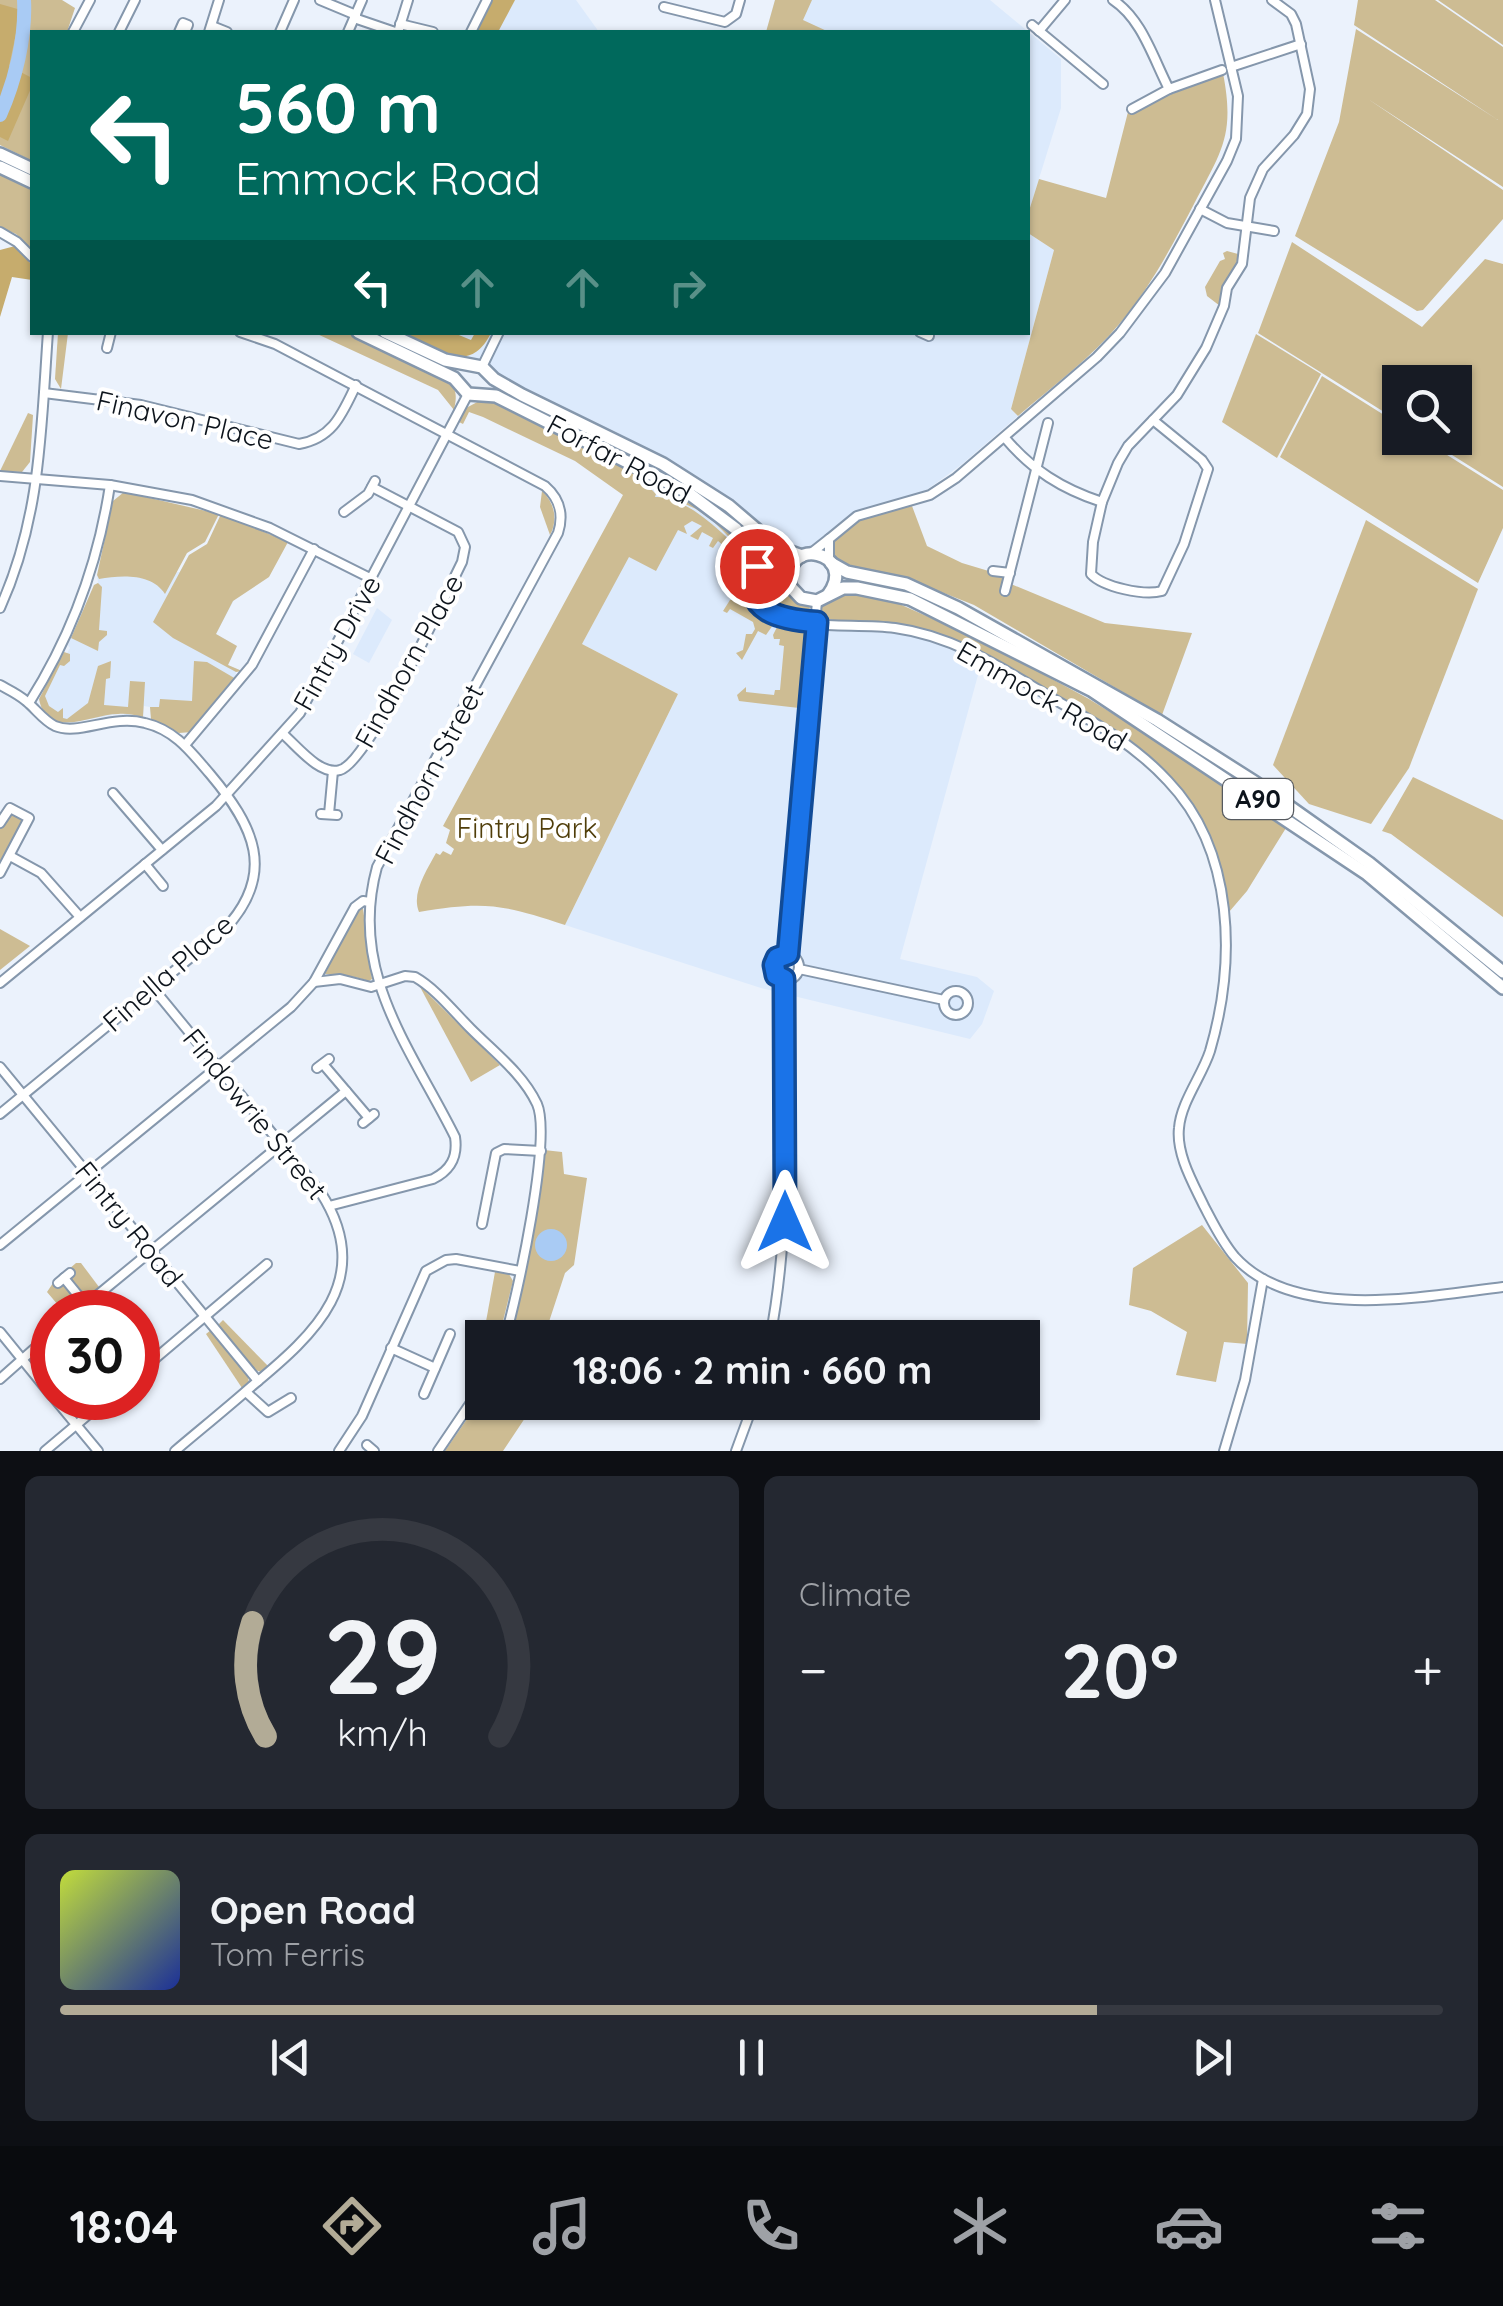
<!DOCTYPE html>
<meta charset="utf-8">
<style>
body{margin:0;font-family:Quicksand,sans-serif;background:#242831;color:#f1f3f6;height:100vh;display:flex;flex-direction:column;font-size:38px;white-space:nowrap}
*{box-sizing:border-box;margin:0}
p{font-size:32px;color:#9ea1a6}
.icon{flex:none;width:55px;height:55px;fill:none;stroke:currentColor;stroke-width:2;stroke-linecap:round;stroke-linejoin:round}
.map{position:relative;height:1451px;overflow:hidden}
.drawer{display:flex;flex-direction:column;gap:25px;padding:25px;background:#0d0f14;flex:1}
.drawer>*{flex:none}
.top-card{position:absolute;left:30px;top:30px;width:1000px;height:305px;border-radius:0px;box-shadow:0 2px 8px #0004;background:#00695c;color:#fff;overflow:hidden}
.fabs{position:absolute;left:1382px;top:365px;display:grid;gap:20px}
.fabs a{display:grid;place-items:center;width:90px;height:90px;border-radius:0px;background:#171b24;box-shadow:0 2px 8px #0004;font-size:50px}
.speed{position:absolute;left:30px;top:1290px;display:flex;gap:20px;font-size:50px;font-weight:700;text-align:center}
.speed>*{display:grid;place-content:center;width:130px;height:130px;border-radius:50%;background:#171b24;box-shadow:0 2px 8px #0004;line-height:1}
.speed .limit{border:15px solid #d22;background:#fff;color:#111}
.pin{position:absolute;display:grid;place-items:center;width:85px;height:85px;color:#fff;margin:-42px;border:5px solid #fff;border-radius:50%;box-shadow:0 2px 10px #0007}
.me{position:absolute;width:110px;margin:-55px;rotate:0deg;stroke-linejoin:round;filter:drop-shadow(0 0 8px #0008)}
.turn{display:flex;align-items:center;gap:35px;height:210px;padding:0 40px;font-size:45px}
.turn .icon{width:130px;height:130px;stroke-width:2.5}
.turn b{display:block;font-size:70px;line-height:85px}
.lanes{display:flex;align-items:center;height:95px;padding:0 40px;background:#0003;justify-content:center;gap:50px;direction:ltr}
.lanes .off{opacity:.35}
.big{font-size:75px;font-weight:800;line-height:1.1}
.drawer .widget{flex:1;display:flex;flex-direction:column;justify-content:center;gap:15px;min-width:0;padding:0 35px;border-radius:15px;background:#242831}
.drawer .dial{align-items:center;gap:0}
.dial svg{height:260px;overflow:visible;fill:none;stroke:#363941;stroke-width:7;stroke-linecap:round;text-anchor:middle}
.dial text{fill:#f1f3f6;stroke:none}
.song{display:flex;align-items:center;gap:30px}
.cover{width:120px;height:120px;border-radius:15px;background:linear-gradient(135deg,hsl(70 70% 55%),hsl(230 70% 35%))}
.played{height:10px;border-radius:5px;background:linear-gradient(90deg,#b2ab96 75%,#363941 75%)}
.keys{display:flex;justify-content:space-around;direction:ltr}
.heat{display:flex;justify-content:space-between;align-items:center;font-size:55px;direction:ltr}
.drawer .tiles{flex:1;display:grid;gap:25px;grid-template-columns:1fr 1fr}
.widget:last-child{grid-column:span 2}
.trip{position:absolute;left:465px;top:1320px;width:575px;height:100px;border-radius:0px;background:#171b24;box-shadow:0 2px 8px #0004;font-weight:800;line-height:100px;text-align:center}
.menu{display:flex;height:160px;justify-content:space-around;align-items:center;background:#090b0e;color:#9ea1a6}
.menu .icon{width:70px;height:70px}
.menu .current{color:#b2ab96}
.menu b{font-size:45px;color:#f1f3f6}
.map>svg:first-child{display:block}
.built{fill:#dceafc}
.green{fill:#cdbc93}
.forest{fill:#c6ac6d}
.water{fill:#a9cbf4}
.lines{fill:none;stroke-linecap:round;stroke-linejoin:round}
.river{stroke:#a9cbf4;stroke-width:14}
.minor-casing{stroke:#8597ac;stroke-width:12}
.highway-casing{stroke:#8597ac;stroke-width:16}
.minor{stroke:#fff;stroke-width:8}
.highway{stroke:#fff;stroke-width:11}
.route-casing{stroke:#114b97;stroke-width:25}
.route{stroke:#1a73e8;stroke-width:18}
.labels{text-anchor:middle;stroke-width:8;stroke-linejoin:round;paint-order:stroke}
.shield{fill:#fff;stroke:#565a60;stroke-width:2.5}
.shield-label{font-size:25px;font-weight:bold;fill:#0d141c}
.street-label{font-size:28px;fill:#0d141c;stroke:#fff}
.park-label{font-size:28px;fill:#503e0a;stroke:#fff}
</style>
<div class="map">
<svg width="1503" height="1451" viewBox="0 0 1503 1451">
<rect width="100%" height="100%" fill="#ebf2fc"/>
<g class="built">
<polygon points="487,0 576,0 599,32 471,32"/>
<polygon points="775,0 990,0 1061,59 1061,108 1028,214 1028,32 766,32"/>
<polygon points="1028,233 1054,250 1011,409 1018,416 961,465 910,502 857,517 829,539 825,557 802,556 789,580 812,601 811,622 896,628 983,657 900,959 977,977 994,991 982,1024 970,1039 761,988 565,925 678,694 582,644 628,557 656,493 651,490 663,464 472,366 464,371 385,333 1028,332"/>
<polygon points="189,555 243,583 216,634 237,646 228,665 242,671 236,672 236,679 179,733 151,719 150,707 144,706 143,717 118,714 65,724 44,712 39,699 64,653 67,653 70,648 68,645 94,585 98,583 97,575 180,572"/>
<polygon points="377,608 392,620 369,663 353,654"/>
</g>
<g class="green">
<polygon points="0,0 62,0 75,8 67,32 32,32 32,161 0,145"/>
<polygon points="775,0 812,0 803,20 829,32 766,32"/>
<polygon points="1358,0 1435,0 1503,47 1503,187 1368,99 1503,190 1503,219 1423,310 1417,311 1295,236 1339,122 1356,29 1498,120 1354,25"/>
<polygon points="1438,0 1503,0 1503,45"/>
<path d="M 1223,73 C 1235,135 1222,150 1194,204 C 1172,246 1151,286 1121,322 C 1091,358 1053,386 1018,416 L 1011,409 L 1054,250 L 1028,233 L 1028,214 L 1039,179 L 1106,198 L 1128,112 Z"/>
<polygon points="0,173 32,188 32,249 16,234 0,227"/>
<polygon points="1292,242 1422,327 1485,259 1503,264 1503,487 1425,438 1455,438 1455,382 1400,382 1400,422 1258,333"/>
<path d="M 1227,251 L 1238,254 C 1237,271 1224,288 1220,306 L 1207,296 L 1205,287 L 1220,261 L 1225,259 L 1223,253 Z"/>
<polygon points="58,333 68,333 61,389 55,379"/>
<path d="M 315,333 L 347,333 L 443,376 C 456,387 458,393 454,410 L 438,390 Z"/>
<polygon points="1256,334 1321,374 1277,458 1222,422"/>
<polygon points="1322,376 1400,425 1400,438 1420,438 1503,490 1503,528 1478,583 1280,457"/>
<path d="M 483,399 C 520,408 539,427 572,442 C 631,469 681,489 732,532 C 757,552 779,596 809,606 L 811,612 L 807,618 C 781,613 746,602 760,568 L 714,522 L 696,509 L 657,491 L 637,475 L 656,494 L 655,497 C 688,495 731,541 753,563 L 751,567 L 746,565 L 718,541 L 713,548 L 709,546 L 713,538 L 702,532 L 698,540 L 690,536 L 702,526 L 692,521 L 684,526 L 687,534 L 678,530 L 656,571 L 629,557 L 582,644 L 678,694 L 565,925 C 502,904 484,901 419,912 C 411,893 427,870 436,853 L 440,855 L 443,851 L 451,855 L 454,849 L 446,843 L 450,830 L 443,826 L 623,495 L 575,461 L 483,417 L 469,412 L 463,424 L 459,422 L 466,408 Z"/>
<polygon points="28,413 33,415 30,462 22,472 0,471"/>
<path d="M 542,491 C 555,503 558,520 550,535 L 540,507 Z"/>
<path d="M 124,492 L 219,514 L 205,542 L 187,553 L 165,594 C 152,573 121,575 99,579 L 97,575 L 113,501 Z"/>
<path d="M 912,506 L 927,546 L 962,563 L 1002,575 L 1005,579 L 1003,591 L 1008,593 L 1011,584 L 1105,623 L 1192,633 L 1162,715 L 974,605 L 901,576 L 853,567 L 837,561 C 818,522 887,512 912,506 Z"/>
<polygon points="221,514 288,542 269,577 233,601 216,634 237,646 228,665 242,671 236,672 173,638 153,622 189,555 207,544"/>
<polygon points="1366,520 1478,589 1409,768 1371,824 1309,804 1273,765"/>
<polygon points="98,583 102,587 99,630 107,631 107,635 99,642 98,651 71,638 94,585"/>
<polygon points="837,594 877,594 978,639 1089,699 1204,770 1286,828 1247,891 1229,912 1222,876 1193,809 1175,782 1144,752 985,654 942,636 827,619 820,613 821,603"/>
<polygon points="730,600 751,600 757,606 754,609 769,622 772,619 773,625 766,635 758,631 742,660 736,653 743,650 746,634 752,634 755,629 753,622 730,609 727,613 723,611"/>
<polygon points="785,623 803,625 810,634 803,702 799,708 739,701 737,695 746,687 746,692 774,695 775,690 780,690 784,646 779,645 780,639 774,639 773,635 778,625"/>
<path d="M 64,652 L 70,654 L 70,661 L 64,666 L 60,665 L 45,696 L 49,706 L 58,712 L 63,708 L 63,718 L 67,719 L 88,703 L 98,666 L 111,661 L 110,678 L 106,679 L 104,705 L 128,707 L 130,681 L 145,682 L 143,717 C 135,715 126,713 118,714 C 92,714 47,741 39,699 Z"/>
<polygon points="194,661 207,662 236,679 192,732 179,733 151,719 150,707 159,707 160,699 192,701"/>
<polygon points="1413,777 1503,820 1503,917 1391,834 1382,831"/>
<polygon points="13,811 25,818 0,868 0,829"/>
<polygon points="363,908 372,979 369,981 355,977 325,974 358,909"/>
<polygon points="0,929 30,946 0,970"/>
<polygon points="419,985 500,1065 471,1082"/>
<polygon points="544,1150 562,1152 564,1174 587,1178 574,1265 565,1273 544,1337 510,1338 520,1299"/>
<polygon points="1202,1225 1248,1283 1247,1344 1224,1342 1216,1382 1176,1375 1187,1332 1151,1311 1129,1305 1133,1268"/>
<polygon points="76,1263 81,1263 99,1287 84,1299 69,1279 72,1275 68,1270"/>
<polygon points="495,1272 509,1274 513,1281 499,1337 483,1338"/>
<polygon points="53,1283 57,1287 62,1283 81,1302 64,1312 47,1292"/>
<polygon points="223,1320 268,1366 261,1372 255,1370 218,1325"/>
<polygon points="211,1330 248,1376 249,1383 242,1388 206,1334"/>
<polygon points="482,1397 482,1402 535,1403 503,1451 445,1451"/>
</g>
<g class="forest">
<polygon points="492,0 515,0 498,32 475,32"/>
<polygon points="0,4 21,10 9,66 32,78 32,86 8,141 0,137"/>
<polygon points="15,246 32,265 32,280 12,277 0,317 0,250"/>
<path d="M 400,333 L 454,333 L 471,340 L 475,333 L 491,333 C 469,378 434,348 400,333 Z"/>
</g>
<circle class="water" cx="551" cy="1245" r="16"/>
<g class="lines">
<path class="river" d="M 0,115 C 15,81 26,38 24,0"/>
<defs>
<g id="minor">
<polyline points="320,0 356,15"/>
<path d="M 1113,0 C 1142,19 1153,58 1169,89"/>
<polyline points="664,7 725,22 736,14 740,0"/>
<polyline points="354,18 395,32"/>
<polyline points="400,24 433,32"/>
<polyline points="1032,25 1103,84"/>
<polyline points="212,26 227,32"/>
<polyline points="399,29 408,0"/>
<polyline points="1039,31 1065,0"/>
<polyline points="73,32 90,0"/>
<polyline points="119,32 135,0"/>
<polyline points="179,32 183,23 188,25 185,32"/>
<polyline points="209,32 219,0"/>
<polyline points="280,32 294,0"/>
<polyline points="348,32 362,0"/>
<polyline points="471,32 487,0"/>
<polyline points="1231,67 1301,44"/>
<polyline points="1132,109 1169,89 1222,70"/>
<polyline points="1200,209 1227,223 1274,231"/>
<polyline points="0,232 17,242 32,257"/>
<path d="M 240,332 L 275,344 L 545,486 C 560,499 564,514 558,533 L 377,867 C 348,972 410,1047 455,1137 C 458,1157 451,1170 433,1179 L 329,1206"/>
<polyline points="920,332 929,336"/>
<polyline points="107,348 111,332"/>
<polyline points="482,367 499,332"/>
<path d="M 44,393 L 141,405 L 299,444 C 333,438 342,414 356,385"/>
<path d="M 1005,438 C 1032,470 1062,489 1102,502 L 1118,463 L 1128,446 L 1177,395 L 1206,348 L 1224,306 L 1227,288 L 1242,264 L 1250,198 L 1263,169 L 1294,135 L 1307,114 L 1310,89 L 1296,24 L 1291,14 L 1272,0"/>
<polyline points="0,476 110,485 192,500 270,528 372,579"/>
<path d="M 1102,502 L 1093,542 L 1091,574 C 1103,587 1144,596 1162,591 L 1184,544 L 1208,469 L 1202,460 L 1153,420"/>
<polyline points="344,512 368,494 375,481"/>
<polyline points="829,539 857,516 930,495 956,478 1097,357 1120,333 1165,273 1227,161 1236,139 1238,96 1215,0"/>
<polyline points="810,554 829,539 829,560"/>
<path d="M 757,565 C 749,585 754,607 775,616 C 807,630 860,623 895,628 C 954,636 1002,668 1052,698 C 1094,722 1135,745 1168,781 C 1235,851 1236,962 1210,1051 C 1202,1076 1181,1102 1179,1128 C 1176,1154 1193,1183 1204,1206 C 1213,1223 1222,1242 1235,1257 C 1295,1323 1425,1296 1503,1287"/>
<polyline points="993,571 1010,573"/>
<polyline points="1005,591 1048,423"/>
<path d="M 0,608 C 41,518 41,429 48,332"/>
<path d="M 0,685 C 9,690 18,694 26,701 C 36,709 43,720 55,726 C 79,736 111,714 145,723 C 175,730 191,752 210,774 C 253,825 278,873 224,930 L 0,1114"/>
<path d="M 29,703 C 72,635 98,564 110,485"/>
<path d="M 283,734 C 297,746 320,776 340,770 C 368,763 445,596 462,562 L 465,547 L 458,532 L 372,487"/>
<polyline points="185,745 252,665 314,549"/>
<polyline points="113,793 162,850"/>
<polyline points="321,814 337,815"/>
<polyline points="329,814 333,771"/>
<polyline points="0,823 10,808 29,818 0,873"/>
<polyline points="10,856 41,873 80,917"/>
<polyline points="145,864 163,886"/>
<polyline points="788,954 817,601"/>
<circle cx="786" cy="967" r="13"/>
<polyline points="799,969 944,1000"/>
<path d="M 314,982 L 340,979 L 371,987 L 405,976 L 415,977 C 436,989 454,1012 471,1029 C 494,1052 523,1074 537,1104 C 552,1138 517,1297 505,1338"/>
<polyline points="0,983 216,806 300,713 468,394"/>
<path d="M 153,988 L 321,1193 C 376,1279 315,1334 252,1386 C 227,1408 201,1429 175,1451"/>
<circle cx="956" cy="1003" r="12"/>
<polyline points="323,1064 369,1118"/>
<polyline points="0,1067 258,1381"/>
<polyline points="317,1068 329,1059"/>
<polyline points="363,1123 374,1114"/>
<polyline points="482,1224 496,1153 504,1149 541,1151"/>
<polyline points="0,1245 291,1007 314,982 355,907 363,901 370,902"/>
<polyline points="64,1278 86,1305"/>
<polyline points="58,1283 70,1273"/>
<polyline points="77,1312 346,1091"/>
<polyline points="0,1332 52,1396"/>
<path d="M 770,1338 C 793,1220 784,1099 785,979"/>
<polyline points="391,1348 435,1368"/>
<polyline points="138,1373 267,1264"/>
<polyline points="0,1379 52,1333"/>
<polyline points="246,1392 268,1412 291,1398"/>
<polyline points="424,1394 450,1334"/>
<polyline points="54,1398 98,1451"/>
<polyline points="367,1445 374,1451"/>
<polyline points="45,1451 108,1398"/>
<polyline points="339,1451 362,1416 426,1271 446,1260 456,1259 520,1271"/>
<polyline points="438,1451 482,1386"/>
<polyline points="736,1451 754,1402"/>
<polyline points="1224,1451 1245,1380 1263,1279"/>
</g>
<g id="highway">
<polyline points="0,154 32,169"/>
<polyline points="0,167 32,182"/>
<polyline points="358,332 454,378 468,394 496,396 687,492 736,529 801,598 817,601 843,588 857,588 910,599 1091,690 1367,874 1503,988"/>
<polyline points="385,332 445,360 482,367 494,379 522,395 663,464 729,506 777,547 802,556"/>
<polyline points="831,563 847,572 906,584 958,608 1157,720 1256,783 1369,863 1503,972"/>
<path d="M 790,587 C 781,533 860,552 828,595"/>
</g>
</defs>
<use href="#minor" class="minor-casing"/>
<use href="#highway" class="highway-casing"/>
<use href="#minor" class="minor"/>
<use href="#highway" class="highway"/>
</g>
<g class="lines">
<defs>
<path id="route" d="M 757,566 C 738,612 783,620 817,622 L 788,954 L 777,958 L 774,965 L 776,975 L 784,979 L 785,1222"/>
</defs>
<use href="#route" class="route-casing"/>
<use href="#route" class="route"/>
</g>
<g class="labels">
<rect class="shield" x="1223" y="779" width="70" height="40" rx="8"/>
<g class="shield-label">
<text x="1258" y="808">A90</text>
</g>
<g class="street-label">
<text transform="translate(185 420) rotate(13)" y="10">Finavon Place</text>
<text transform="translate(619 459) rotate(28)" y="10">Forfar Road</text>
<text transform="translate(337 643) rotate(-61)" y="10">Fintry Drive</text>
<text transform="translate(409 661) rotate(-61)" y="10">Findhorn Place</text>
<text transform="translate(1042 696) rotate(30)" y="10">Emmock Road</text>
<text transform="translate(429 774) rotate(-62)" y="10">Findhorn Street</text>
<text transform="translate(168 973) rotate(-41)" y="10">Finella Place</text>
<text transform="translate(255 1114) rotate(51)" y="10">Findowrie Street</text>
<text transform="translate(129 1224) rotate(51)" y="10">Fintry Road</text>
</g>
<g class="park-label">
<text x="527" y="838">Fintry Park</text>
</g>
</g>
</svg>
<div class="fabs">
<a><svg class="icon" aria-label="search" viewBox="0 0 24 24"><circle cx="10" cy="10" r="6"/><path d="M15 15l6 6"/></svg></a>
</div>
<div class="speed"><div class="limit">30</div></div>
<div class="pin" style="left:757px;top:566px;background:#d93025"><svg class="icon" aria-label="arrive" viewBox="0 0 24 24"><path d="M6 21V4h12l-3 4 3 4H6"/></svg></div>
<svg class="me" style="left:785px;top:1222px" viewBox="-20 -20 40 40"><path d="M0-17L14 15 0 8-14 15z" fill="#1a73e8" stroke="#fff" stroke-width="4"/></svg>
<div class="trip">18:06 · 2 min · 660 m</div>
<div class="top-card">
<div class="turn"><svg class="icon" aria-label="left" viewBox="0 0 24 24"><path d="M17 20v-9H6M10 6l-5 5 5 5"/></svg><div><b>560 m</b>Emmock Road</div></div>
<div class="lanes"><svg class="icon" aria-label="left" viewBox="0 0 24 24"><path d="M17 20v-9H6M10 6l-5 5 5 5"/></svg><svg class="icon off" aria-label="ahead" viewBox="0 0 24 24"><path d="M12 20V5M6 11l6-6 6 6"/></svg><svg class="icon off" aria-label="ahead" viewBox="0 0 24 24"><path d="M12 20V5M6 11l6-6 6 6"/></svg><svg class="icon off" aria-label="right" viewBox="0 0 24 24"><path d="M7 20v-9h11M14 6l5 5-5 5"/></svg></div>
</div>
</div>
<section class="drawer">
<div class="tiles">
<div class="widget dial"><svg viewBox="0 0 100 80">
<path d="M14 69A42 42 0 1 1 86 69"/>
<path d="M14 69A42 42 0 0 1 10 34" stroke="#b2ab96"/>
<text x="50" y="56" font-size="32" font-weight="700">29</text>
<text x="50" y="72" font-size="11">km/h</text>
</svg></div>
<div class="widget"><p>Climate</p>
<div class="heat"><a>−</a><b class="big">20°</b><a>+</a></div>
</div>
<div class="widget">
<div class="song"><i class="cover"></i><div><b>Open Road</b><p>Tom Ferris</p></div></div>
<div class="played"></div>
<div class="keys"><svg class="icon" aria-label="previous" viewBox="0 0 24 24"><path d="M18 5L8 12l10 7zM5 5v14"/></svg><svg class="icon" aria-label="pause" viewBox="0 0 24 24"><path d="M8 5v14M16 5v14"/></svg><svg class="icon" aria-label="next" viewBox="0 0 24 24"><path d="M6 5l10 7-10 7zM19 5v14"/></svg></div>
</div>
</div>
</section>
<nav class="menu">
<b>18:04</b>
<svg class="icon current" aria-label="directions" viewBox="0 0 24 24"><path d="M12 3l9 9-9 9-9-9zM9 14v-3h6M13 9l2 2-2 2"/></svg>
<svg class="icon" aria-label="music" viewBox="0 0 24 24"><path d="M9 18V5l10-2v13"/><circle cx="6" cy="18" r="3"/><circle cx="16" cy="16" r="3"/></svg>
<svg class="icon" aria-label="phone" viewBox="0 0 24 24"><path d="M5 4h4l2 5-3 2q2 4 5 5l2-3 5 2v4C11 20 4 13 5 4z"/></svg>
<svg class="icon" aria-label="climate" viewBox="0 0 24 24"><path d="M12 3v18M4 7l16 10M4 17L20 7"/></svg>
<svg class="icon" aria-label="car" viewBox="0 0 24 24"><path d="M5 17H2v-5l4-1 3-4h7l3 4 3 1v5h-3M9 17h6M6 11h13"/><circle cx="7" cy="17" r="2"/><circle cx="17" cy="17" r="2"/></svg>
<svg class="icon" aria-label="filters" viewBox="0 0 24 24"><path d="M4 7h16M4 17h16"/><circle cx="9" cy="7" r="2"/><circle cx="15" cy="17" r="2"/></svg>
</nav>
